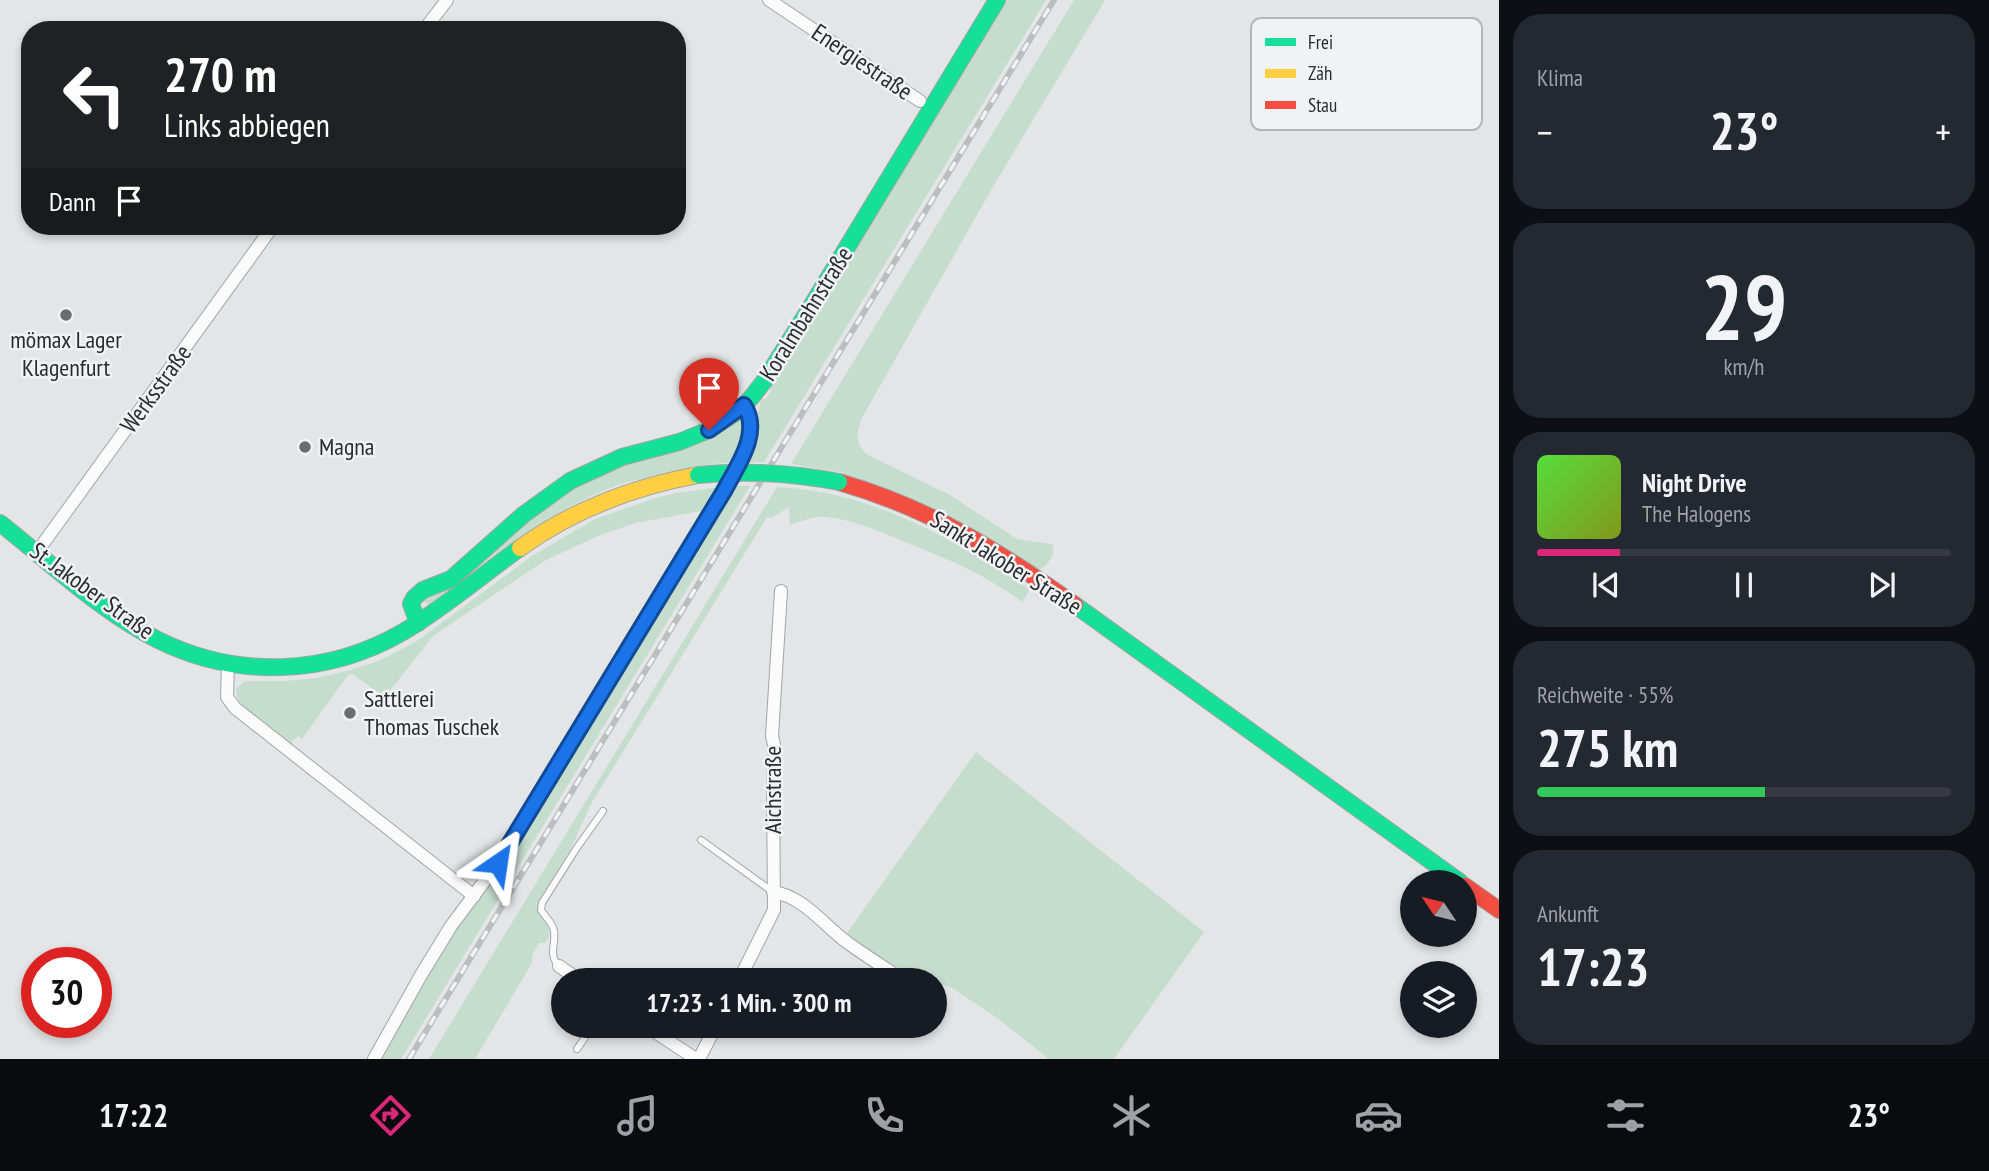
<!DOCTYPE html>
<html lang="de">
<meta charset="utf-8">
<style>
body{margin:0;font-family:"PT Sans Narrow",sans-serif;background:#242831;color:#f1f3f6;height:100vh;display:flex;flex-direction:column;font-size:26px;white-space:nowrap}
*{box-sizing:border-box;margin:0}
p{font-size:23px;color:#9ea1a6}
.icon{flex:none;width:38px;height:38px;fill:none;stroke:currentColor;stroke-width:2;stroke-linecap:round;stroke-linejoin:round}
.map{position:relative;flex:1;overflow:hidden}
.side{display:flex;flex-direction:column;gap:14px;padding:14px;background:#0d0f14;width:490px}
.side>*{flex:none}
.banner{position:absolute;left:21px;top:21px;width:665px;height:214px;border-radius:28px;box-shadow:0 4px 10px #0003;background:#202124;color:#fff;overflow:hidden}
.needle{width:46px;rotate:305deg}
.buttons{position:absolute;left:1400px;top:870px;display:grid;gap:14px}
.buttons a{display:grid;place-items:center;width:77px;height:77px;border-radius:50%;background:#171b24;box-shadow:0 4px 10px #0003;font-size:35px}
.speed{position:absolute;left:21px;top:947px;display:flex;gap:14px;font-size:35px;font-weight:700;text-align:center}
.speed>*{display:grid;place-content:center;width:91px;height:91px;border-radius:50%;background:#171b24;box-shadow:0 4px 10px #0003;line-height:1}
.speed .limit{border:10px solid #d22;background:#fff;color:#111}
.pin{position:absolute;display:grid;place-items:center;width:60px;height:60px;color:#fff;margin:-72px -30px;border-radius:50% 50% 50% 0;rotate:-45deg;box-shadow:0 0 7px #0007}
.pin .icon{rotate:45deg}
.me{position:absolute;width:77px;margin:-38px;rotate:32deg;stroke-linejoin:round;filter:drop-shadow(0 0 5px #0008)}
.turn{display:flex;align-items:center;gap:24px;height:147px;padding:0 28px;font-size:32px}
.turn .icon{width:91px;height:91px;stroke-width:2.5}
.turn b{display:block;font-size:49px;line-height:60px}
.then{display:flex;align-items:center;height:66px;padding:0 28px;background:#0003;gap:14px;font-size:26px}
.big{font-size:52px;font-weight:700;line-height:1.1}
.side .tile{flex:1;display:flex;flex-direction:column;justify-content:center;gap:10px;min-width:0;padding:0 24px;border-radius:28px;background:#242831}
.side .dial{align-items:center;gap:0}
.dial b{font-size:91px;line-height:1}
.song{display:flex;align-items:center;gap:21px}
.cover{width:84px;height:84px;border-radius:10px;background:linear-gradient(135deg,hsl(110 70% 55%),hsl(70 70% 35%))}
.played{height:7px;border-radius:4px;background:linear-gradient(90deg,#db2777 20%,#363941 20%)}
.keys{display:flex;justify-content:space-around;direction:ltr}
.heat{display:flex;justify-content:space-between;align-items:center;font-size:38px;direction:ltr}
.charge{height:10px;border-radius:5px;background:linear-gradient(90deg,#34c759 55%,#363941 0)}
.trip{position:absolute;left:551px;top:968px;width:396px;height:70px;border-radius:35px;background:#171b24;box-shadow:0 4px 10px #0003;font-weight:700;line-height:70px;text-align:center}
.tab-bar{display:flex;height:112px;justify-content:space-around;align-items:center;background:#090b0e;color:#9ea1a6}
.tab-bar .icon{width:49px;height:49px}
.tab-bar .active{color:#db2777}
.tab-bar b{font-size:32px;color:#f1f3f6}
main{display:flex;flex:1;min-height:0}
.map>svg:first-child{display:block}
.green{fill:#c5ddcd}
.lines{fill:none;stroke-linecap:round;stroke-linejoin:round}
.lane-casing{stroke:#a3a4a5;stroke-width:8}
.street-casing{stroke:#a3a4a5;stroke-width:14}
.fast-casing{stroke:#a3a4a5;stroke-width:18}
.slow-casing{stroke:#a3a4a5;stroke-width:18}
.jam-casing{stroke:#a3a4a5;stroke-width:18}
.lane{stroke:#fbfbfb;stroke-width:6}
.street{stroke:#fbfbfb;stroke-width:12}
.fast{stroke:#16e098;stroke-width:16}
.slow{stroke:#ffcf43;stroke-width:16}
.jam{stroke:#f24e42;stroke-width:16}
.rail-casing{stroke:#bcbdbd;stroke-width:6}
.rail{stroke:#f1f2f5;stroke-width:3.5;stroke-dasharray:10;stroke-linecap:butt}
.fast-bridge-casing{stroke:#a3a4a5;stroke-width:18;stroke-linecap:butt}
.fast-bridge{stroke:#16e098;stroke-width:16}
.route-casing{stroke:#114b97;stroke-width:18}
.route{stroke:#1a73e8;stroke-width:12}
.poi-dot{fill:#6b6c6d;stroke:#f1f2f5;stroke-width:2.5}
.labels{text-anchor:middle;stroke-width:5;stroke-linejoin:round;paint-order:stroke}
.street-label{font-size:24px;fill:#2a2b2c;stroke:#f1f2f5}
.poi-label{font-size:24px;fill:#2a2b2c;stroke:#f1f2f5;text-anchor:start}
.key{fill:#f1f2f5;stroke:#b5b6b9;stroke-width:2}
.key-label{font-size:19px;fill:#2a2b2c}
</style>
<main>
<div class="map">
<svg width="1499" height="1059" viewBox="0 0 1499 1059">
<rect width="100%" height="100%" fill="#e4e5e7"/>
<g class="green">
<polygon points="1000,0 1046,0 764,462 745,462 752,445 761,399 766,399 771,391 769,386"/>
<path d="M 1074,0 L 1105,0 L 991,190 L 863,416 C 856,432 854,443 868,455 L 950,495 L 1017,539 L 1052,544 C 1057,554 1048,564 1040,570 L 843,476 L 844,473 L 791,464 Z"/>
<path d="M 741,417 C 750,432 740,448 735,462 L 704,465 L 703,467 C 675,472 646,476 619,485 C 547,510 490,561 430,605 L 425,603 L 424,598 L 560,492 Z"/>
<polygon points="732,486 750,486 401,1059 379,1059 451,933 497,874"/>
<polygon points="721,487 707,510 635,523 598,536 544,561 433,636 385,697 352,674 348,675 302,739 298,736 292,741 292,745 239,703 236,689 245,681 285,681 317,678 351,670 381,660 417,641 532,556 593,520 655,498 676,493"/>
<path d="M 777,487 C 868,491 949,536 1024,585 L 1028,588 L 1029,591 L 1022,602 C 984,573 942,557 898,539 C 875,530 852,519 826,517 C 814,516 802,521 790,525 L 789,507 L 771,518 L 767,517 L 591,804 L 571,848 L 539,900 L 538,911 C 544,923 556,931 545,943 L 539,943 L 532,955 L 532,963 L 475,1059 L 429,1059 Z"/>
<polygon points="976,752 1204,932 1114,1059 1049,1059 996,1017 952,988 887,963 847,933"/>
</g>
<g class="lines">
<defs>
<g id="lane">
<polyline points="701,840 773,892"/>
<path d="M 559,966 C 548,955 556,944 554,931 C 553,923 545,917 541,910 L 542,903 L 576,849 L 603,811"/>
<polyline points="577,1049 593,1026"/>
</g>
<g id="street">
<polyline points="769,0 920,101"/>
<polyline points="424,30 447,0"/>
<polyline points="37,552 273,226"/>
<polyline points="228,664 227,697 235,708 474,896"/>
<path d="M 773,892 C 805,897 823,925 848,943 C 866,956 885,968 903,980"/>
<polyline points="559,966 579,980"/>
<polyline points="739,980 774,910 773,784 775,749 772,736 781,591"/>
<polyline points="646,1026 696,1059"/>
<path d="M 374,1059 L 421,975 L 451,926 L 498,863 L 724,491 C 737,466 762,433 744,405"/>
<polyline points="699,1059 716,1026"/>
</g>
<g id="fast">
<path d="M 0,523 C 51,563 100,611 158,640 C 237,679 327,676 403,632 C 444,608 481,576 520,548"/>
<polyline points="1075,605 1460,882"/>
<polyline points="418,623 411,604 414,598 423,590 451,579 523,515 570,481 622,457 679,442 709,430 738,411 751,398 765,380 812,305 997,0"/>
</g>
<path id="slow" d="M 520,548 C 574,509 633,487 698,475"/>
<g id="jam">
<path d="M 839,482 C 929,508 999,551 1075,605"/>
<polyline points="1465,886 1499,910"/>
</g>
</defs>
<use href="#lane" class="lane-casing"/>
<use href="#street" class="street-casing"/>
<use href="#fast" class="fast-casing"/>
<use href="#slow" class="slow-casing"/>
<use href="#jam" class="jam-casing"/>
<use href="#lane" class="lane"/>
<use href="#street" class="street"/>
<use href="#fast" class="fast"/>
<use href="#slow" class="slow"/>
<use href="#jam" class="jam"/>
<defs>
<polyline id="rail" points="409,1059 1054,0"/>
</defs>
<use href="#rail" class="rail-casing"/>
<use href="#rail" class="rail"/>
<defs>
<path id="fast-bridge" d="M 698,475 C 746,470 792,473 839,482"/>
</defs>
<use href="#fast-bridge" class="fast-bridge-casing"/>
<use href="#fast-bridge" class="fast-bridge"/>
</g>
<g class="lines">
<defs>
<path id="route" d="M 498,863 L 724,491 C 737,466 762,433 744,405 L 709,430"/>
</defs>
<use href="#route" class="route-casing"/>
<use href="#route" class="route"/>
</g>
<g class="poi-dot">
<circle cx="66" cy="315" r="7"/>
<circle cx="305" cy="447" r="7"/>
<circle cx="350" cy="713" r="7"/>
</g>
<g class="labels">
<g class="street-label">
<text transform="translate(862 62) rotate(34)" y="8">Energiestraße</text>
<text transform="translate(806 314) rotate(-58)" y="8">Koralmbahnstraße</text>
<text transform="translate(156 389) rotate(-54)" y="8">Werksstraße</text>
<text transform="translate(1006 563) rotate(32)" y="8">Sankt Jakober Straße</text>
<text transform="translate(92 591) rotate(36)" y="8">St. Jakober Straße</text>
<text transform="translate(773 790) rotate(-90)" y="8">Aichstraße</text>
</g>
<g class="poi-label">
<text x="66" y="348" text-anchor="middle">mömax Lager<tspan x="66" dy="28">Klagenfurt</tspan></text>
<text x="319" y="455">Magna</text>
<text x="364" y="707">Sattlerei<tspan x="364" dy="28">Thomas Tuschek</tspan></text>
</g>
</g>
<rect x="1251" y="18" width="231" height="112" rx="10" class="key"/>
<rect x="1265" y="38" width="31" height="8" fill="#16e098"/>
<rect x="1265" y="69" width="31" height="9" fill="#ffcf43"/>
<rect x="1265" y="101" width="31" height="8" fill="#f24e42"/>
<g class="key-label">
<text x="1308" y="49">Frei</text>
<text x="1308" y="80">Zäh</text>
<text x="1308" y="112">Stau</text>
</g>
</svg>
<div class="buttons">
<a><svg class="needle" viewBox="-14 -14 28 28"><path d="M0-13l5 13h-10z" fill="#e53935"/><path d="M0 13l5-13h-10z" fill="#9ea1a6"/></svg></a>
<a><svg class="icon" aria-label="layers" viewBox="0 0 24 24"><path d="M12 4l9 5-9 5-9-5zM3 14l9 5 9-5"/></svg></a>
</div>
<div class="speed"><div class="limit">30</div></div>
<div class="pin" style="left:709px;top:430px;background:#d93025"><svg class="icon" aria-label="arrive" viewBox="0 0 24 24"><path d="M6 21V4h12l-3 4 3 4H6"/></svg></div>
<svg class="me" style="left:498px;top:863px" viewBox="-20 -20 40 40"><path d="M0-17L14 15 0 8-14 15z" fill="#1a73e8" stroke="#fff" stroke-width="4"/></svg>
<div class="trip">17:23 · 1 Min. · 300 m</div>
<div class="banner">
<div class="turn"><svg class="icon" aria-label="left" viewBox="0 0 24 24"><path d="M17 20v-9H6M10 6l-5 5 5 5"/></svg><div><b>270 m</b>Links abbiegen</div></div>
<div class="then">Dann<svg class="icon" aria-label="arrive" viewBox="0 0 24 24"><path d="M6 21V4h12l-3 4 3 4H6"/></svg></div>
</div>
</div>
<section class="side">
<div class="tile"><p>Klima</p>
<div class="heat"><a>−</a><b class="big">23°</b><a>+</a></div>
</div>
<div class="tile dial"><b>29</b><p>km/h</p></div>
<div class="tile">
<div class="song"><i class="cover"></i><div><b>Night Drive</b><p>The Halogens</p></div></div>
<div class="played"></div>
<div class="keys"><svg class="icon" aria-label="previous" viewBox="0 0 24 24"><path d="M18 5L8 12l10 7zM5 5v14"/></svg><svg class="icon" aria-label="pause" viewBox="0 0 24 24"><path d="M8 5v14M16 5v14"/></svg><svg class="icon" aria-label="next" viewBox="0 0 24 24"><path d="M6 5l10 7-10 7zM19 5v14"/></svg></div>
</div>
<div class="tile"><p>Reichweite · 55%</p><b class="big">275 km</b><div class="charge"></div></div>
<div class="tile"><p>Ankunft</p><b class="big">17:23</b></div>
</section>
</main>
<nav class="tab-bar">
<b>17:22</b>
<svg class="icon active" aria-label="directions" viewBox="0 0 24 24"><path d="M12 3l9 9-9 9-9-9zM9 14v-3h6M13 9l2 2-2 2"/></svg>
<svg class="icon" aria-label="music" viewBox="0 0 24 24"><path d="M9 18V5l10-2v13"/><circle cx="6" cy="18" r="3"/><circle cx="16" cy="16" r="3"/></svg>
<svg class="icon" aria-label="phone" viewBox="0 0 24 24"><path d="M5 4h4l2 5-3 2q2 4 5 5l2-3 5 2v4C11 20 4 13 5 4z"/></svg>
<svg class="icon" aria-label="climate" viewBox="0 0 24 24"><path d="M12 3v18M4 7l16 10M4 17L20 7"/></svg>
<svg class="icon" aria-label="car" viewBox="0 0 24 24"><path d="M5 17H2v-5l4-1 3-4h7l3 4 3 1v5h-3M9 17h6M6 11h13"/><circle cx="7" cy="17" r="2"/><circle cx="17" cy="17" r="2"/></svg>
<svg class="icon" aria-label="filters" viewBox="0 0 24 24"><path d="M4 7h16M4 17h16"/><circle cx="9" cy="7" r="2"/><circle cx="15" cy="17" r="2"/></svg>
<b>23°</b>
</nav>
